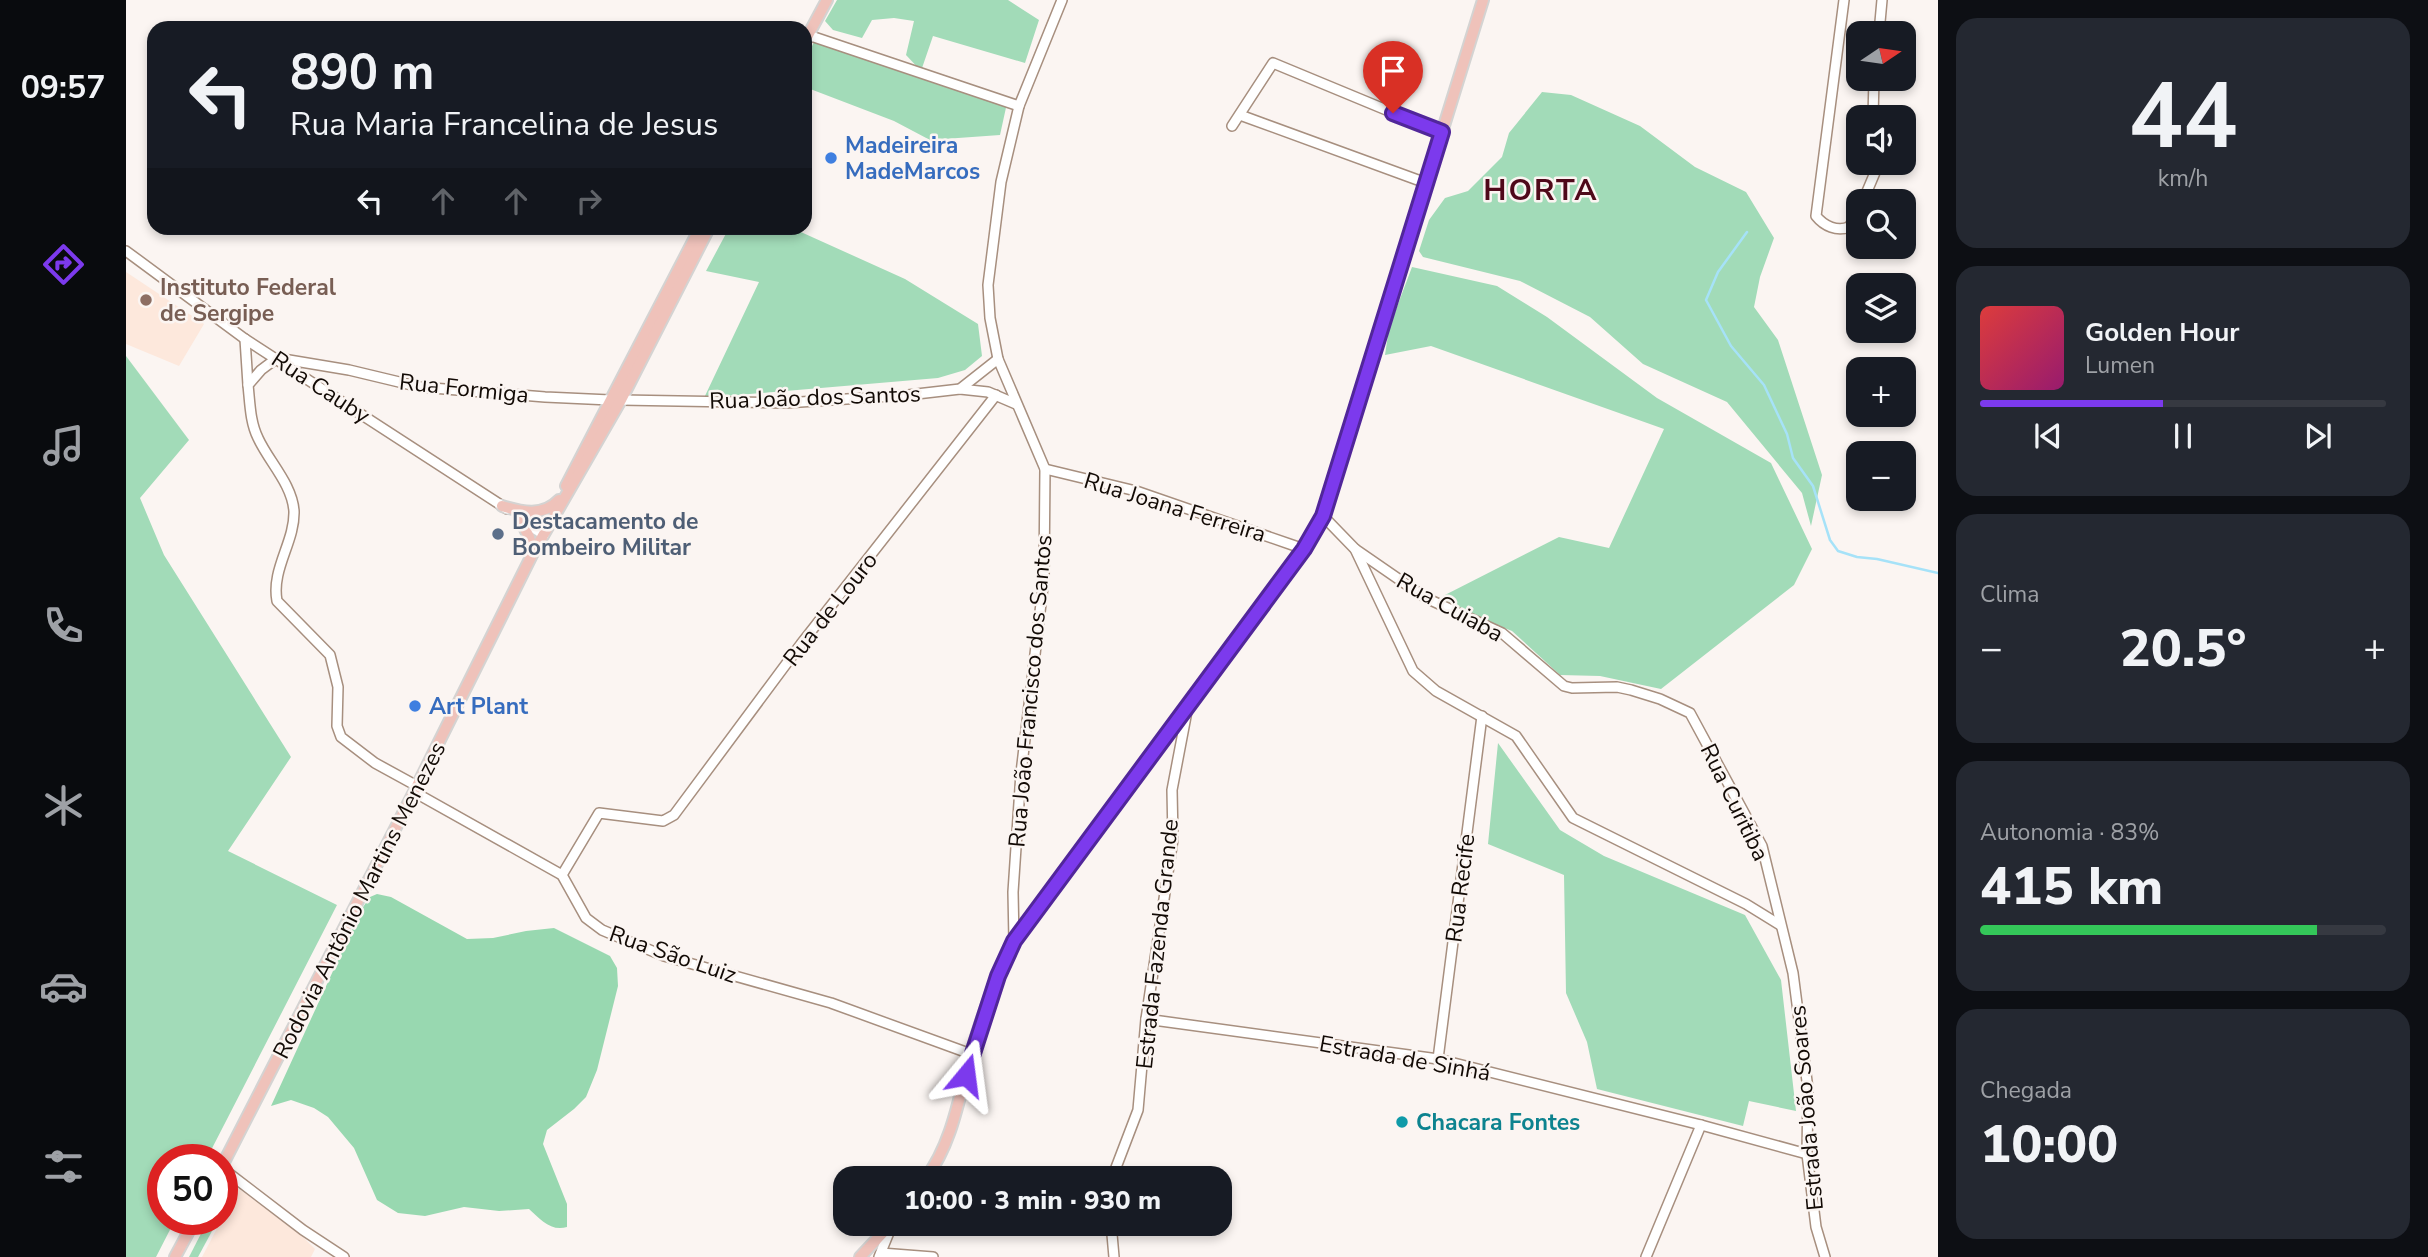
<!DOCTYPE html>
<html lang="pt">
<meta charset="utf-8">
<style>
body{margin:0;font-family:"Nunito Sans",sans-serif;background:#242831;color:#f1f3f6;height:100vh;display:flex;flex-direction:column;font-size:26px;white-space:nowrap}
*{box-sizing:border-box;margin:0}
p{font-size:23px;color:#9ea1a6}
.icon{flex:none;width:38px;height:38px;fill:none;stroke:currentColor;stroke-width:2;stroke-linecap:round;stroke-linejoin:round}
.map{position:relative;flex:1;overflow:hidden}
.side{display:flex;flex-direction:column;gap:18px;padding:18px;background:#0d0f14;width:490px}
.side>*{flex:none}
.guide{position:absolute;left:21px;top:21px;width:665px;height:214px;border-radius:21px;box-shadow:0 4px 10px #0003;background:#171b24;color:#f1f3f6;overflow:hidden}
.needle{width:46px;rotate:77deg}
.tools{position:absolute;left:1720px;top:21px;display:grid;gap:14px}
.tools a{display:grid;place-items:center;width:70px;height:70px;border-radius:14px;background:#171b24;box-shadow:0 4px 10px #0003;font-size:35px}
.speed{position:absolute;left:21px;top:1144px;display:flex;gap:14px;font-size:35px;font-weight:700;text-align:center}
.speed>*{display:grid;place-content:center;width:91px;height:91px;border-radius:50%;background:#171b24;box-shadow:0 4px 10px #0003;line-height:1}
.speed .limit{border:10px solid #d22;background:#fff;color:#111}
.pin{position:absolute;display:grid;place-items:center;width:60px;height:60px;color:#fff;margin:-72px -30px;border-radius:50% 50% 50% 0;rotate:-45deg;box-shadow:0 0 7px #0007}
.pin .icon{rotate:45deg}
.me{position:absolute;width:77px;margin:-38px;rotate:16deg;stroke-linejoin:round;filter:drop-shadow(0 0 5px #0008)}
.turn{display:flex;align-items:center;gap:24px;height:147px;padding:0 28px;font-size:32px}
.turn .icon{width:91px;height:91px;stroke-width:2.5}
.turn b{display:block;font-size:49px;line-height:60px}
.lanes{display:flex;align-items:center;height:66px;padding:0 28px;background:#0003;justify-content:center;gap:35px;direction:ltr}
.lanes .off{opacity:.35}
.big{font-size:52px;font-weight:800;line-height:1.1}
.side .card{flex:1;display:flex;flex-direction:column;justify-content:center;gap:10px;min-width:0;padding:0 24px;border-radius:21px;background:#242831}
.side .dial{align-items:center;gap:0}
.dial b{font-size:91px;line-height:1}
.song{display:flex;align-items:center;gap:21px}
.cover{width:84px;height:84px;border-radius:10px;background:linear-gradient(135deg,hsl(0 70% 55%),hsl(320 70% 35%))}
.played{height:7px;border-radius:4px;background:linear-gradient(90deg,#7c3aed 45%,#363941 45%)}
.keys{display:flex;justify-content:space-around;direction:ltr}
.heat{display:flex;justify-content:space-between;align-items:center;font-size:38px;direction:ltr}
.charge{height:10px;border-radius:5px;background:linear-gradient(90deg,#34c759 83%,#363941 0)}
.trip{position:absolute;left:707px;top:1166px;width:399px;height:70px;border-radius:21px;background:#171b24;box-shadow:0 4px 10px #0003;font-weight:800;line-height:70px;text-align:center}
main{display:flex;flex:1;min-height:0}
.tabs{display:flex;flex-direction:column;width:126px;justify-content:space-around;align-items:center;background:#090b0e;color:#9ea1a6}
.tabs .icon{width:49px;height:49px}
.tabs .selected{color:#7c3aed}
.tabs b{font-size:32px;color:#f1f3f6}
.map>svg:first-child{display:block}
.built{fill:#fde8dc}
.green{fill:#a2dbb8}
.forest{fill:#98d8b0}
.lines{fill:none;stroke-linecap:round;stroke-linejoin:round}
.stream{stroke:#a6e2f8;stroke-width:2.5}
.minor-casing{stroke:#a78f7f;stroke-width:12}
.major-casing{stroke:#d4d3d2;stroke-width:14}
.minor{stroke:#fff;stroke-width:9}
.major{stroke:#efc2ba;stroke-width:10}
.route-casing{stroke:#51269a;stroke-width:18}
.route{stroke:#7c3aed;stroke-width:12}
.shop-dot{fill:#3f7fe0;stroke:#fbf5f2;stroke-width:2.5}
.education-dot{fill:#8d6e63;stroke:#fbf5f2;stroke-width:2.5}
.service-dot{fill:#5c6f8a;stroke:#fbf5f2;stroke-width:2.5}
.culture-dot{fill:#0f9aa8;stroke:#fbf5f2;stroke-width:2.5}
.labels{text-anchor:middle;stroke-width:5;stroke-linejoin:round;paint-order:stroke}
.shop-label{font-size:23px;font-weight:bold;fill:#366cbe;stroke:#fbf5f2;text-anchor:start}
.education-label{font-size:23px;font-weight:bold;fill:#785e54;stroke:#fbf5f2;text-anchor:start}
.street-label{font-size:23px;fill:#120a05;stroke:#fbf5f2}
.service-label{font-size:23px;font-weight:bold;fill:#4e5e75;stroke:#fbf5f2;text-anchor:start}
.culture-label{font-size:23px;font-weight:bold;fill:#0d838f;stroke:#fbf5f2;text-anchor:start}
.district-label{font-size:30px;font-weight:bold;letter-spacing:2px;fill:#4f091a;stroke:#fbf5f2}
</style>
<main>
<nav class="tabs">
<b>09:57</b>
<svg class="icon selected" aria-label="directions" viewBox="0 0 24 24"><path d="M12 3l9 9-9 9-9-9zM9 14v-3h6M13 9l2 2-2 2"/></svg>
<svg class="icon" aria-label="music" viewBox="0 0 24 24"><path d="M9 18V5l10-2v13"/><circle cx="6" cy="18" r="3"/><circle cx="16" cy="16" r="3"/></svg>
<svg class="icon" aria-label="phone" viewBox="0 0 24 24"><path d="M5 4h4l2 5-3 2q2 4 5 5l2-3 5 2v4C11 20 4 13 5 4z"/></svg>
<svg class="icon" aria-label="climate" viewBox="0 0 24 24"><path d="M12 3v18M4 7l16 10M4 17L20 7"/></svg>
<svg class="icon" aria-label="car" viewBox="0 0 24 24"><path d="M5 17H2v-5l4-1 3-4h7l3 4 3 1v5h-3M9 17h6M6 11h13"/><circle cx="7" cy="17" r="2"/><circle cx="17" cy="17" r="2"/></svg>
<svg class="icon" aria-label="filters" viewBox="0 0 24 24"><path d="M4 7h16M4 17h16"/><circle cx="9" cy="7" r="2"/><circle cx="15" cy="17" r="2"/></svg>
</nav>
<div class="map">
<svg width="1812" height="1257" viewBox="0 0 1812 1257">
<rect width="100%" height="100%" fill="#fbf5f2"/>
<g class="built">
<polygon points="0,272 78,324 53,366 0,344"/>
<polygon points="112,1188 178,1238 189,1249 185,1257 76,1257"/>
</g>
<g class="green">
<polygon points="711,0 882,0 913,20 899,63 807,36 795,71 780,55 788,21 768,18 746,20 736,38 707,30 699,21"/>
<polygon points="688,42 881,103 874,135 804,140 768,121 679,87 679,61"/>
<polygon points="1416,92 1445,95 1514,126 1569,167 1620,192 1648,238 1634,277 1628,307 1652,340 1696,475 1685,526 1676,493 1601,402 1517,364 1464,317 1394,281 1297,257 1293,251 1303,220 1319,198 1342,191 1376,157 1383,133"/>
<polygon points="603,228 666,228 779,279 852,324 856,356 839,370 812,378 578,398 633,282 580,271"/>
<polygon points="1286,267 1371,286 1421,317 1531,398 1645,463 1686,549 1668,585 1535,689 1474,676 1434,675 1386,631 1316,603 1317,596 1433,537 1483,548 1538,429 1305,346 1259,355 1263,328"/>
<polygon points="0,356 63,440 14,498 38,555 165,757 102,851 211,905 80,1160 37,1160 37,1220 49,1220 30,1257 0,1257"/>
<polygon points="1372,743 1434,830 1478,856 1619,915 1655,980 1670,1111 1623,1101 1617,1126 1471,1089 1461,1042 1440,993 1438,875 1362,844"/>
<polygon points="82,1220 92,1220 72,1257 63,1257"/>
</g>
<path class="forest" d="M 251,894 L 265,897 L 341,939 L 367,938 L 400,931 L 428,928 L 484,956 L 491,968 L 492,986 L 471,1070 L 460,1097 L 448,1109 L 421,1130 L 417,1144 L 441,1204 L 441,1227 C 425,1232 414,1219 403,1209 L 373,1211 L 338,1207 L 299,1216 L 272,1213 L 251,1200 L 228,1148 L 202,1117 L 188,1108 L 165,1100 L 145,1106 L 235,910 L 244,897 Z"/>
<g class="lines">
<polyline class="stream" points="1621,232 1592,272 1580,300 1605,346 1638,385 1661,434 1667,458 1687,486 1704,540 1712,551 1731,557 1751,559 1812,573"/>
<defs>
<g id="minor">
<path d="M 1718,0 L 1690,216 C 1698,226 1711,232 1723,227 L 1732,213"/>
<polyline points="1753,33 1756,0"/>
<polyline points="682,35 893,106"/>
<polyline points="1114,115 1300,183"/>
<polyline points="1747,117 1748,79"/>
<polyline points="1106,126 1147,63 1316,133"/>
<polyline points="1737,201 1753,163"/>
<polyline points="0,251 119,339 381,509"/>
<polyline points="119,339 122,385"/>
<polyline points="834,389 862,392 890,404"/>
<polyline points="495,400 659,403 782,395 834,389 872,359"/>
<polyline points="919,469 1010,491 1178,549"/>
<polyline points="1197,516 1229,549 1287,671 1310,691 1390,736 1447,818 1620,904 1654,925"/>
<polyline points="395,520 418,535"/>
<polyline points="1229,549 1300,598 1376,633 1438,686 1446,688 1491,687 1505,690 1534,699 1564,713 1636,846 1667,973 1682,1089 1681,1154 1690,1227 1699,1257"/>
<path d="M 291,786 L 249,763 L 215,737 L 211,726 L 212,687 L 204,655 L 151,601 C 145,569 169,542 168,511 C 166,484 143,462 132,438 C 124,422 124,403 122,385 L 135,370 L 151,358 L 223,370 L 294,387 L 419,397 L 484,400"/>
<polyline points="288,792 436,875 460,918 476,930 538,956 705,1003 845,1054"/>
<polyline points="436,875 473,813 537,821 548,815 675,644 870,395"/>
<polyline points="888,941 887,892 895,773 918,578 919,469 872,359 864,318 862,285 875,182 893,106 936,0"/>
<polyline points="1020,1019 1312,1059 1575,1125 1681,1154"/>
<polyline points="1312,1059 1356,716"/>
<polyline points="96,1168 177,1230 218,1257"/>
<polyline points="986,1178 1012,1110 1020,1019 1047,839 1046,790 1062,706"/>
<polyline points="985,1223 988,1257"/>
<polyline points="755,1253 807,1257"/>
<polyline points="753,1257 766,1225"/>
<polyline points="1520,1257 1575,1125"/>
</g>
<g id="major">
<polyline points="679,41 701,0"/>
<polyline points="440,486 574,228"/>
<path d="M 376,506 C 396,512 417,517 433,500"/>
<polyline points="394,519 403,537 407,553"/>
<polyline points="96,1166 288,792 407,553 495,400 583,228"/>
<path d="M 800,1178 C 826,1143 833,1098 844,1057 C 855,1017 870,978 888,941 L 1178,549 L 1197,516 L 1357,0"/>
<polyline points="49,1257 69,1220"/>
<polyline points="734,1257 766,1223"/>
</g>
</defs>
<use href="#minor" class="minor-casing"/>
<use href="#major" class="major-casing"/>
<use href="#minor" class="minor"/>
<use href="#major" class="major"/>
</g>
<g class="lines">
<defs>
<polyline id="route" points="840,1075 872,976 888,941 1178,549 1197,516 1316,132 1267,113"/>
</defs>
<use href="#route" class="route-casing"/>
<use href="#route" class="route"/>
</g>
<g class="shop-dot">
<circle cx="705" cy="158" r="7"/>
<circle cx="289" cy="706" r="7"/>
</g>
<circle class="education-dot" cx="20" cy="300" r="7"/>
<circle class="service-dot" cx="372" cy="534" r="7"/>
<circle class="culture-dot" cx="1276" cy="1122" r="7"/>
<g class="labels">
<g class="shop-label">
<text x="719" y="153">Madeireira<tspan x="719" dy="26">MadeMarcos</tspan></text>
<text x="303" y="714">Art Plant</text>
</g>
<g class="education-label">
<text x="34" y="295">Instituto Federal<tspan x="34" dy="26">de Sergipe</tspan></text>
</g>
<g class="street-label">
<text transform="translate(195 387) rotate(33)" y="8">Rua Cauby</text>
<text transform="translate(338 388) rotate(6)" y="8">Rua Formiga</text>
<text transform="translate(689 397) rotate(-2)" y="8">Rua João dos Santos</text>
<text transform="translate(1049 507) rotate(17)" y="8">Rua Joana Ferreira</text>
<text transform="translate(1324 607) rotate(29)" y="8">Rua Cuiaba</text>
<text transform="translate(704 609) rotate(-52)" y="8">Rua de Louro</text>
<text transform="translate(904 691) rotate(-85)" y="8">Rua João Francisco dos Santos</text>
<text transform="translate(1609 802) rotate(64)" y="8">Rua Curitiba</text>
<text transform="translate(1334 888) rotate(-83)" y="8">Rua Recife</text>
<text transform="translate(233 900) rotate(-63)" y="8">Rodovia Antônio Martins Menezes</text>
<text transform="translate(1031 944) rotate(-84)" y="8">Estrada Fazenda Grande</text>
<text transform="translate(547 954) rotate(19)" y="8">Rua São Luiz</text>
<text transform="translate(1279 1058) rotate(10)" y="8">Estrada de Sinhá</text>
<text transform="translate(1680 1108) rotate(-95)" y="8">Estrada João Soares</text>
</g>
<g class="service-label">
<text x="386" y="529">Destacamento de<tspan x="386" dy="26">Bombeiro Militar</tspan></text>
</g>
<g class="culture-label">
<text x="1290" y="1130">Chacara Fontes</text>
</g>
<g class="district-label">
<text x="1415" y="200">HORTA</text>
</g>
</g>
</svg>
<div class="tools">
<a><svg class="needle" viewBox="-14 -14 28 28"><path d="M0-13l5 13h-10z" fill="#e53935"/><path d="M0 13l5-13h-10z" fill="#9ea1a6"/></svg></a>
<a><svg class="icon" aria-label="sound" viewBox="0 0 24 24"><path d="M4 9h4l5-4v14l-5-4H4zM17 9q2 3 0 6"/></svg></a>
<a><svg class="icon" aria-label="search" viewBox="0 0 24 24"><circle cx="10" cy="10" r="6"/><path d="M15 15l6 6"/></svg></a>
<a><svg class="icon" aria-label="layers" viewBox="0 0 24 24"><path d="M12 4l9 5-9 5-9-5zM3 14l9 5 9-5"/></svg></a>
<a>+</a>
<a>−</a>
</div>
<div class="speed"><div class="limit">50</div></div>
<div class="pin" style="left:1267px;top:113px;background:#d93025"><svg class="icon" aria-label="arrive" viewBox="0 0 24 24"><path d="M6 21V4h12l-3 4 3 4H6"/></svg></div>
<svg class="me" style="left:840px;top:1075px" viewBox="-20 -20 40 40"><path d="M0-17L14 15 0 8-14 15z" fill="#7c3aed" stroke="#fff" stroke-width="4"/></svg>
<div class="trip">10:00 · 3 min · 930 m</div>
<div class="guide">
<div class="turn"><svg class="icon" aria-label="left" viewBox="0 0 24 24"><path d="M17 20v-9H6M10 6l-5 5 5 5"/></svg><div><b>890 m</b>Rua Maria Francelina de Jesus</div></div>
<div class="lanes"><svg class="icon" aria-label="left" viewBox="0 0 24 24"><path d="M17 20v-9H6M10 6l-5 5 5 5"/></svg><svg class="icon off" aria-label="ahead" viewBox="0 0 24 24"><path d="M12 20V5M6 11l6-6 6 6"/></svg><svg class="icon off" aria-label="ahead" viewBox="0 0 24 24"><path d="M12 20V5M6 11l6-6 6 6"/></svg><svg class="icon off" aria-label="right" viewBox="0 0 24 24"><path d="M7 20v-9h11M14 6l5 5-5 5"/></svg></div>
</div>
</div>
<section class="side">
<div class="card dial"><b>44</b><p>km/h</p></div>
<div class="card">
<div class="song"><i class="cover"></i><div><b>Golden Hour</b><p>Lumen</p></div></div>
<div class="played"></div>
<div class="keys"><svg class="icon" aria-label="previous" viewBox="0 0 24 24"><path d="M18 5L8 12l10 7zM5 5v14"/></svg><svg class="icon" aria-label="pause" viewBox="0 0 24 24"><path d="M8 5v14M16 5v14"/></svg><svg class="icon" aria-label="next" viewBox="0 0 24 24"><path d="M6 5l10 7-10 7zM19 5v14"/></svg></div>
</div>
<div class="card"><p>Clima</p>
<div class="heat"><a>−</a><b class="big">20.5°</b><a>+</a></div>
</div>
<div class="card"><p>Autonomia · 83%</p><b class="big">415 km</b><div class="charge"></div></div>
<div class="card"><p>Chegada</p><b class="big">10:00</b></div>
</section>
</main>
